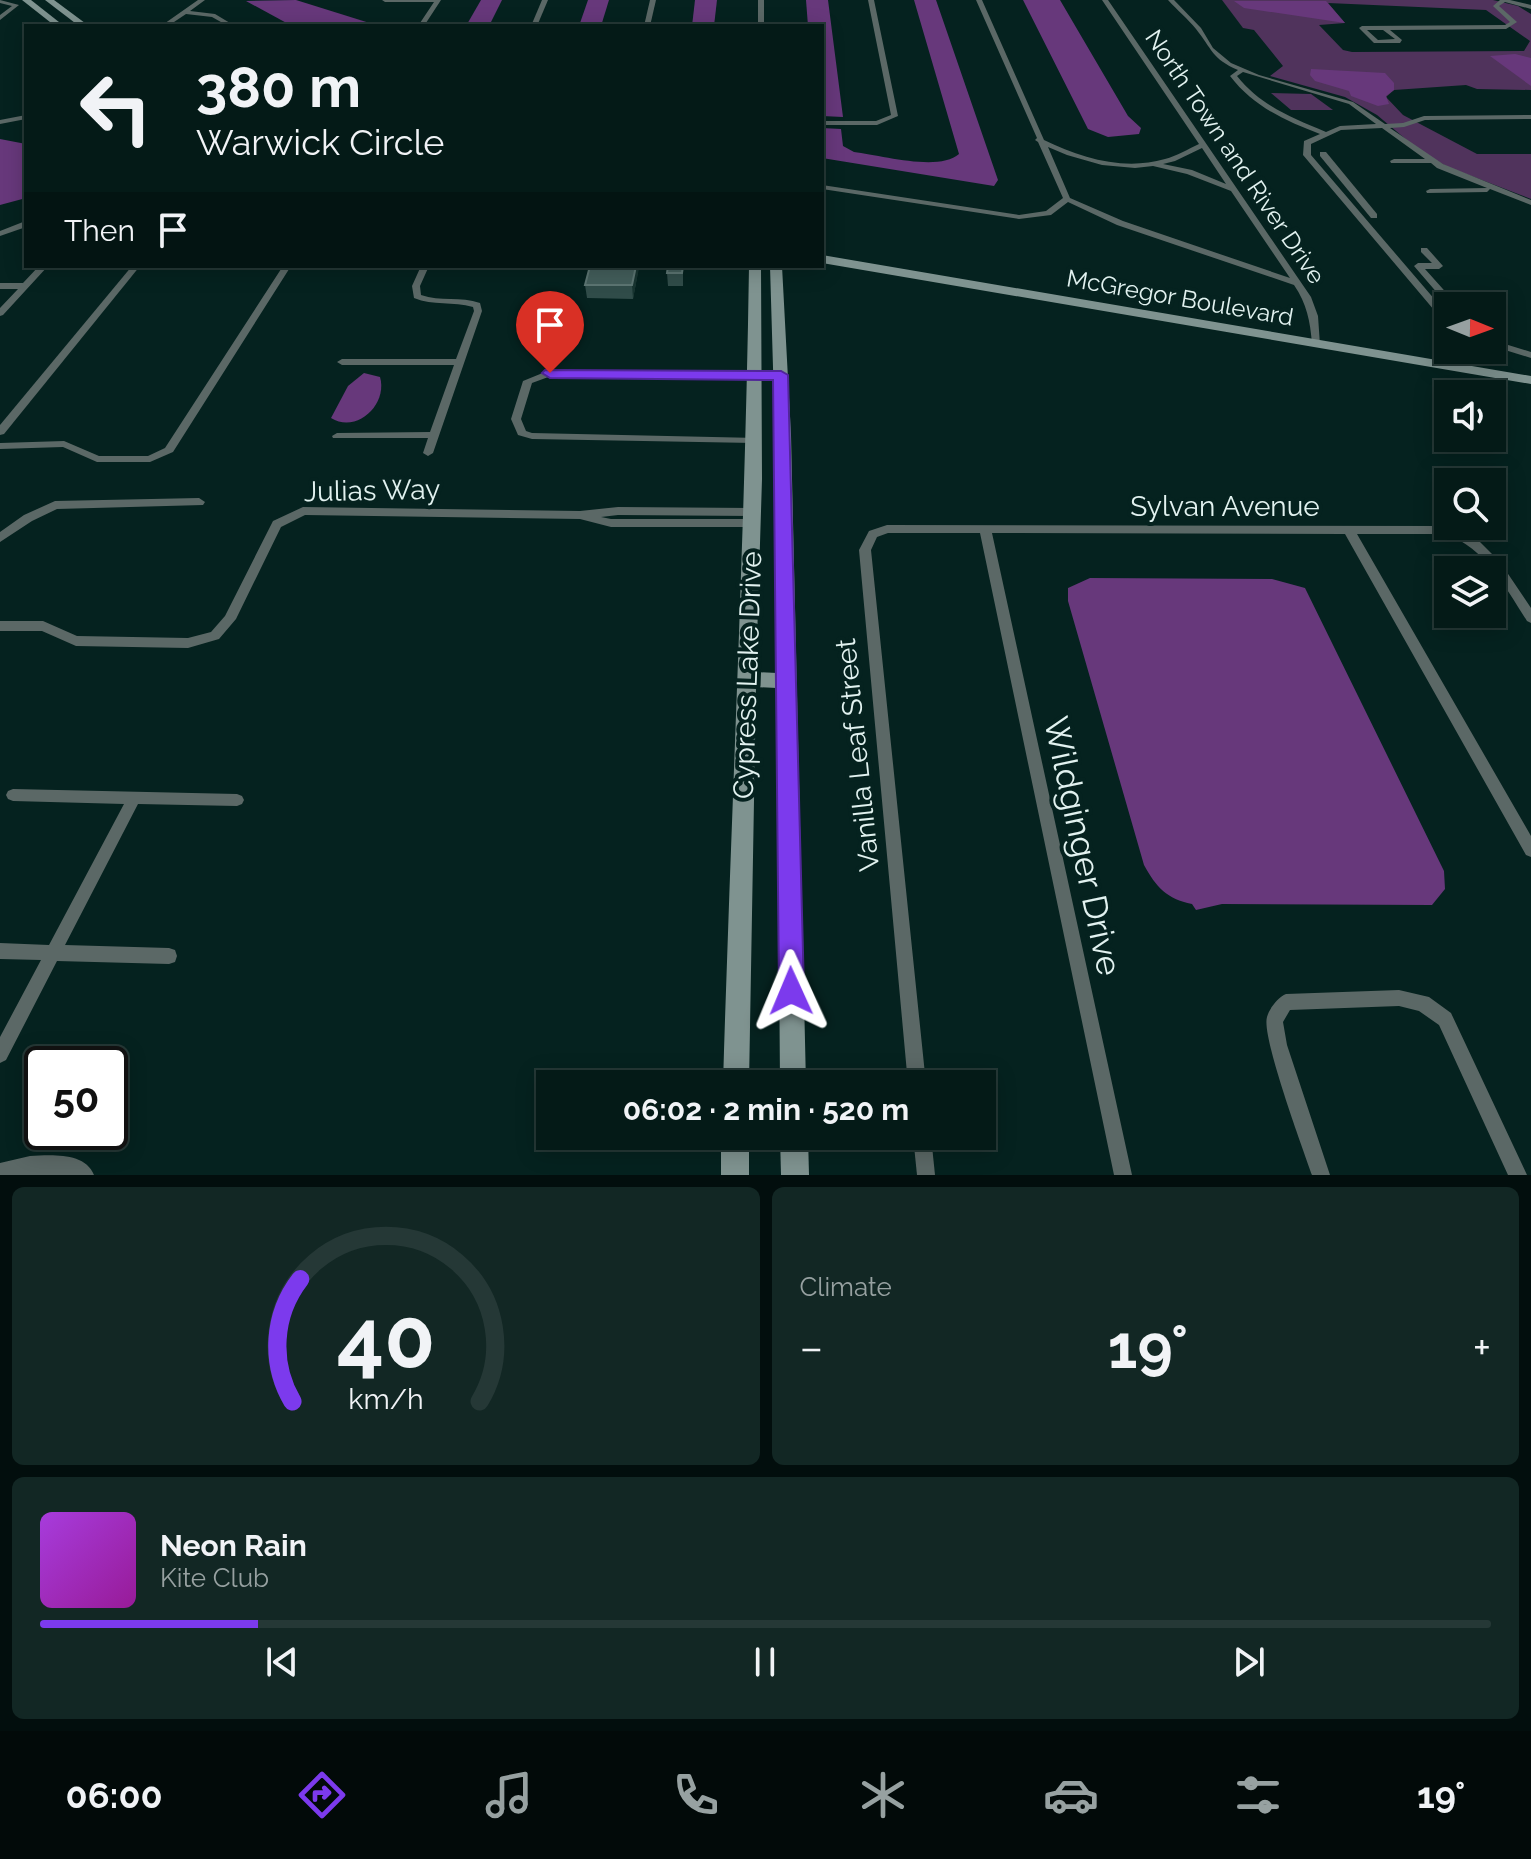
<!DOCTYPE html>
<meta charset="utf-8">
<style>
body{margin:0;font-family:Raleway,sans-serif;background:#122724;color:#f1f3f6;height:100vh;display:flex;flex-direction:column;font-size:30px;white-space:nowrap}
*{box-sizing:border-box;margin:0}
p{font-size:26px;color:#97a1a1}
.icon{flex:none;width:44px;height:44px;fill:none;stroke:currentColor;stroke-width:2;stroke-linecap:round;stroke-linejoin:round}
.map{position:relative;height:1175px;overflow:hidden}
.drawer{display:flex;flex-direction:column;gap:12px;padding:12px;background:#020e0d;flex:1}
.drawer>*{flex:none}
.banner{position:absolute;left:24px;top:24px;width:800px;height:244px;border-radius:0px;box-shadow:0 4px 20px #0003,0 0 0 2px #253836;background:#041a17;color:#f1f3f6;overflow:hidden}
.needle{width:52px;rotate:91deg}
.fabs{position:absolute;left:1434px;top:292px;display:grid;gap:16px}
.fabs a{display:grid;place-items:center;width:72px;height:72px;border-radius:0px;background:#041a17;box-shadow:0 4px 20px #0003,0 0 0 2px #253836;font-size:40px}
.speed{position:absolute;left:24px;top:1046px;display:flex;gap:16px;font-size:40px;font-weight:700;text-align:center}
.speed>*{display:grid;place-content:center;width:104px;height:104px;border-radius:50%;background:#041a17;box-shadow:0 4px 20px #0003,0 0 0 2px #253836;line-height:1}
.speed .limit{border:4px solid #111;border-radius:12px;background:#fff;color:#111}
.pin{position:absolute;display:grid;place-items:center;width:68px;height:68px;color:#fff;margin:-82px -34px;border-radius:50% 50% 50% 0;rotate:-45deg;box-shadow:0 0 8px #0007}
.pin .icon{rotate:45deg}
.me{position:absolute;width:88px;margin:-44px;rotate:359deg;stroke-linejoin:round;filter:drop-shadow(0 0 6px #0008)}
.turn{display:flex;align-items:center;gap:28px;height:168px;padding:0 40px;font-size:36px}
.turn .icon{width:104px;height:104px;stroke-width:2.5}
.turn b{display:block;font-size:56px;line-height:68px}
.then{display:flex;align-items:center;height:76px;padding:0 40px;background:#0003;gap:16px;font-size:30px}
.big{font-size:60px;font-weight:700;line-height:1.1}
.drawer .tile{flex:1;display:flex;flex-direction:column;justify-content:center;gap:12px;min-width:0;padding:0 28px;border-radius:12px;background:#122724}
.drawer .dial{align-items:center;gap:0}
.dial svg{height:208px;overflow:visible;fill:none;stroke:#253836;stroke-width:7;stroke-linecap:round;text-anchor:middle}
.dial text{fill:#f1f3f6;stroke:none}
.song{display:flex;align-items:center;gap:24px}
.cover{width:96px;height:96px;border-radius:12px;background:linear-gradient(135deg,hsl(280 70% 55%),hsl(300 70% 35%))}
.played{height:8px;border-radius:4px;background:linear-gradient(90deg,#7c3aed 15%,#253836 15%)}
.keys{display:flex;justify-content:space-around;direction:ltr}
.heat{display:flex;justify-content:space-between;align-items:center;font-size:44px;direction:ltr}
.drawer .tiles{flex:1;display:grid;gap:12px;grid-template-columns:1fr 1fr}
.tile:last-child{grid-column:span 2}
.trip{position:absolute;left:536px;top:1070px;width:460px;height:80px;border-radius:0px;background:#041a17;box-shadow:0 4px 20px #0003,0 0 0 2px #253836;font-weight:700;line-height:80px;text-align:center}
.menu{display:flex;height:128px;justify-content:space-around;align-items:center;background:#020a09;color:#97a1a1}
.menu .icon{width:56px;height:56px}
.menu .current{color:#7c3aed}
.menu b{font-size:36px;color:#f1f3f6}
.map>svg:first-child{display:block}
.green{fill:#50335c;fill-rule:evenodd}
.water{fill:#67387b}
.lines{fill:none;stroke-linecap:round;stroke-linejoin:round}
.street{fill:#5b6866;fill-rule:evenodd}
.secondary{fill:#7f9390;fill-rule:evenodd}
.wall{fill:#304c49}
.shaded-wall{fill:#173430}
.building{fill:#435e5b;stroke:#5c7572;stroke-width:2}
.route{fill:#7c3aed;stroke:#51269a;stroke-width:2}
.labels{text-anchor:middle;stroke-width:8;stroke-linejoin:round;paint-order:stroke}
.far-street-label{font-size:24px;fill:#e2f2f0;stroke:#05221f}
.street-label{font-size:28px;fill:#e2f2f0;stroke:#05221f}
.near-street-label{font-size:34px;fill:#e2f2f0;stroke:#05221f}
</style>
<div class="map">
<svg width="1531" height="1175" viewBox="0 0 1531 1175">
<rect width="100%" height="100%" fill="#05221f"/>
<g class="green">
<path d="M 1222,0 L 1493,0 L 1518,6 L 1531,14 L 1531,90 L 1477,89 L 1466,85 L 1394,90 L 1386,97 L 1403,115 L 1477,154 L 1531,154 L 1531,199 L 1448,167 L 1421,152 L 1377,115 L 1345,97 L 1270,76 L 1283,66 L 1254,30 L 1243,28 ZM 1328,3 L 1486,10 L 1530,41 L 1524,51 L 1352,52 L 1343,50 L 1319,25 L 1345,23 Z"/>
<polygon points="1271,93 1311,94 1333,110 1291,110"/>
</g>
<g class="water">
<polygon points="296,0 376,25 292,26 246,1"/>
<polygon points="481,0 502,0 489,26 466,26"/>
<polygon points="588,0 609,0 601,26 579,26"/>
<polygon points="695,0 717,0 714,26 692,26"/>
<polygon points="806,0 828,0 843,117 822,116 822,26 808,26"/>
<path d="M 914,0 L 936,0 L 998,180 L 994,186 L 822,158 L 822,128 L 841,129 L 843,146 L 854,152 C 880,155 939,172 959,154 Z"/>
<polygon points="1023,0 1060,0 1128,116 1141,128 1139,134 1108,137 1088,129"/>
<polygon points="1234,1 1326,1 1345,23 1244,8"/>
<polygon points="1515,54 1531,58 1531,86 1490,56"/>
<polygon points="1311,69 1385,73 1394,83 1394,90 1386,96 1389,104 1378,106 1351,96 1349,91 1315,81 1310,75"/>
<polygon points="0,139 26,144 26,198 0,205"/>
<path d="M 364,373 L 380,377 C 388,404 357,434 331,418 L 348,386 Z"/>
<path d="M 1090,578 L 1272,579 L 1305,588 L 1444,871 L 1445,889 L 1432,905 L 1222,904 L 1196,910 L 1192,904 C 1167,899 1156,887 1144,865 L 1068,601 L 1068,588 Z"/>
</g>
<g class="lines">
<g class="street">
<polygon points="0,0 19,5 0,20 0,15 12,6 0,3"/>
<polygon points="198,0 205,0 190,11 215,14 235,26 228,26 212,17 186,14 168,26 161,26"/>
<polygon points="382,0 441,0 424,26 418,26 434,2 385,2"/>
<polygon points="542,0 548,0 537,26 531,26"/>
<polygon points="650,0 656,0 650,26 644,26"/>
<rect x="758" y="0" width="6" height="26"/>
<polygon points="868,0 874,0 898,116 877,125 822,125 822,121 876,121 891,115"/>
<path d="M 976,0 L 982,0 L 1044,140 C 1081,158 1124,171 1165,159 C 1177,156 1188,149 1199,144 L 1102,0 L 1108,0 L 1311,297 L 1318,316 L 1320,345 L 1317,346 L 1312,343 C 1310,321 1307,304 1294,285 L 1117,225 L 1068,202 L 1051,215 L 1019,219 L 822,189 L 822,185 L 1019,215 L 1046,211 L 1063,198 L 1038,142 L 1035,140 L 1037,138 ZM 1048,147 L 1067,155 L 1102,165 L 1135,168 L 1153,166 L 1187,174 L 1231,191 L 1290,278 L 1123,221 L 1070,198 ZM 1202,148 L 1226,184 L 1192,170 L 1163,164 L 1175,161 Z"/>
<path d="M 1168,0 L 1174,0 L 1201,28 L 1213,48 L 1231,63 L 1259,75 L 1353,102 L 1385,124 L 1403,123 L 1424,116 L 1531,115 L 1531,119 L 1425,120 L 1404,127 L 1390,128 L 1443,164 L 1531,200 L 1531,205 L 1490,189 L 1487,192 L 1427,193 L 1426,191 L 1430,189 L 1487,188 L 1437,168 L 1431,163 L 1391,163 L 1390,161 L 1394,159 L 1425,159 L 1382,128 L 1341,130 L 1311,144 L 1311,155 L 1448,315 L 1448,324 L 1445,323 L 1303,155 L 1304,141 L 1320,134 C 1285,121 1253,106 1230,76 L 1238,70 C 1212,59 1212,49 1196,29 C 1188,19 1177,10 1168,0 ZM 1243,72 L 1349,104 L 1376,124 L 1340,126 L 1326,132 C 1292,118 1261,106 1237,76 Z"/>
<path d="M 1500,0 L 1510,0 L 1531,5 L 1531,9 L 1505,2 L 1499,6 L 1517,22 L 1506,29 L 1390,30 L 1402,40 L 1400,43 L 1374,43 L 1359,28 L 1362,26 L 1505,25 L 1510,22 L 1493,6 ZM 1367,30 L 1383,30 L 1395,39 L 1378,40 Z"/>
<polygon points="26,115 26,119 0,124 0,120"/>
<polygon points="1320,152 1326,152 1377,214 1377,218 1371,218 1320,156"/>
<polygon points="23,222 26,222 26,227 0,236 0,231"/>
<polygon points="1421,248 1427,248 1443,266 1439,269 1425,269 1451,298 1451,302 1445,302 1414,266 1418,263 1432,263 1421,252"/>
<polygon points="39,266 48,266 3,315 0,316 0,308 18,289 0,289 0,283 23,283"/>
<polygon points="132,266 140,266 4,434 0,435 0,425"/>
<polygon points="283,266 291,266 173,452 150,462 97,462 63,447 0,449 0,443 64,441 99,456 148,456 165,448"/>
<path d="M 421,266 L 429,266 L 420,286 L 421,295 C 440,302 461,296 480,303 L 482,311 L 433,453 L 428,456 L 423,453 L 428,438 L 333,438 L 332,436 L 337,433 L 430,432 L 454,365 L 342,365 L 337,362 L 342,359 L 456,359 L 474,311 L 473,307 C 453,301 433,306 414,298 L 412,286 Z"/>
<polygon points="1492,340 1531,352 1531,358 1492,346"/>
<polygon points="550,370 781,372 786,375 781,378 551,376 532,383 521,419 526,431 532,433 758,438 759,440 754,443 532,439 518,435 511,419 523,381"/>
<polygon points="199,498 205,502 203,505 57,509 32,521 0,542 0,532 24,515 55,501"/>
<polygon points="303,507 580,511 618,507 753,508 759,512 753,516 618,515 601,517 611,519 752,519 758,523 752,527 611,527 580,519 305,515 281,527 236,619 219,639 188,648 76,646 42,631 0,631 0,621 43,621 77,636 188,638 211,632 225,616 273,521"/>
<path d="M 887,525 L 1447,526 L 1466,533 L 1479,541 L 1500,562 L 1531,608 L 1531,623 L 1527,621 C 1505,587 1486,549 1446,534 L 1357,534 L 1531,836 L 1531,857 L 1526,855 L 1345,534 L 992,533 L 1132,1175 L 1114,1175 L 980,533 L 888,533 L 877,537 L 871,550 L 926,1084 L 908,1084 L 859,550 L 869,531 Z"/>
<polygon points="13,789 237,794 242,796 244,800 242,804 237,806 138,804 65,945 169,948 175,950 177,956 175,962 169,964 57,961 6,1060 0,1063 0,1037 41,960 0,959 0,943 49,945 124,804 13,801 8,799 6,795 8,791"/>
<path d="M 1399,990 L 1429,997 L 1451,1013 L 1527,1175 L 1508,1175 L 1439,1025 L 1419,1011 L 1399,1006 L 1290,1010 L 1283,1022 L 1287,1045 L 1330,1175 L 1312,1175 C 1303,1149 1261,1036 1267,1017 C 1269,1009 1278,997 1286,994 Z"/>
<polygon points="913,1136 931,1136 935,1175 917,1175"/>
<path d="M 30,1156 C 51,1155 85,1152 94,1175 L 0,1175 L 0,1163 Z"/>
</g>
<g class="secondary">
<polygon points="22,0 31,0 64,26 55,26"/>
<polygon points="45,0 54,0 89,26 79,26"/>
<polygon points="822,255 1531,376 1531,384 822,263"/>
<path d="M 749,266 L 761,266 L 762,479 L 756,672 L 777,673 L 775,435 L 770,266 L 782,266 L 791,435 L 806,1084 L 780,1084 L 777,688 L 756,687 L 749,1084 L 723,1084 C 731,811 745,539 749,266 Z"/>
<rect x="721" y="1136" width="28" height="39"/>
<polygon points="780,1136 808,1136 809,1175 781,1175"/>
</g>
</g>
<g class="wall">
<polygon points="590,266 639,266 633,299 587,298 585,285"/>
<polygon points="683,266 683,286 668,286 667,273"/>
</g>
<polygon class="shaded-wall" points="636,266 639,266 639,268 633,299 632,285"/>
<g class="building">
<polygon points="590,266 636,266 632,285 585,285"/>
<polygon points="668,266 683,266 682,273 667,273"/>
</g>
<polygon class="route" points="545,370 781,371 788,375 804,991 800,999 791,1003 782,999 779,991 773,380 550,378 542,373"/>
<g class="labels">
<g class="far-street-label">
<text transform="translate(1235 157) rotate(56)" y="8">North Town and River Drive</text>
<text transform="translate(1180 298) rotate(10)" y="8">McGregor Boulevard</text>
</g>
<g class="street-label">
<text transform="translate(372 490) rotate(-1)" y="10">Julias Way</text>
<text x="1225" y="516">Sylvan Avenue</text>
<text transform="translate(747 675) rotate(-88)" y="10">Cypress Lake Drive</text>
<text transform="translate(857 755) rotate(-96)" y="10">Vanilla Leaf Street</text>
</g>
<g class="near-street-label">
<text transform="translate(1083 846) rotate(78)" y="12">Wildginger Drive</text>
</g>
</g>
</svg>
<div class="fabs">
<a><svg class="needle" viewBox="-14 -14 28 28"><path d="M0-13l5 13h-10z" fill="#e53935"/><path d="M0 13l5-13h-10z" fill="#97a1a1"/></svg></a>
<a><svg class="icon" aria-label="sound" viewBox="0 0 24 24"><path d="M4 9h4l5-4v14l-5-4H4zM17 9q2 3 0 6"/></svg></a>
<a><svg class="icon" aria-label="search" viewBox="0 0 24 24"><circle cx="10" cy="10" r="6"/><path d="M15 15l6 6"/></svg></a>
<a><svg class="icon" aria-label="layers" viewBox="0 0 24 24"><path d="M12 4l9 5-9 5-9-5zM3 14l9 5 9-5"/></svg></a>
</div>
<div class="speed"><div class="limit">50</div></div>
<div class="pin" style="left:550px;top:373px;background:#d93025"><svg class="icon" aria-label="arrive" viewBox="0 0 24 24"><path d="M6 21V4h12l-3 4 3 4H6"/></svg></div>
<svg class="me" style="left:791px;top:991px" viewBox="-20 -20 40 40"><path d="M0-17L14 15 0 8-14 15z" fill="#7c3aed" stroke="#fff" stroke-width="4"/></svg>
<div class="trip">06:02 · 2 min · 520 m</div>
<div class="banner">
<div class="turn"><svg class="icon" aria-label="left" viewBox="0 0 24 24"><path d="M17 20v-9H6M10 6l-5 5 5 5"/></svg><div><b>380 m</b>Warwick Circle</div></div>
<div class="then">Then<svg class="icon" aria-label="arrive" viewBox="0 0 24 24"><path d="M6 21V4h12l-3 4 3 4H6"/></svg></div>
</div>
</div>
<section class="drawer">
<div class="tiles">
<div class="tile dial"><svg viewBox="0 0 100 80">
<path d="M14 69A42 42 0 1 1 86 69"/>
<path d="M14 69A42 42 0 0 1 17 22" stroke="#7c3aed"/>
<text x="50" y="56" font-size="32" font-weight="700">40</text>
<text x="50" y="72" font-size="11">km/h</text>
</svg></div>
<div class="tile"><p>Climate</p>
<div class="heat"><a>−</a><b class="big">19°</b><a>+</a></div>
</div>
<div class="tile">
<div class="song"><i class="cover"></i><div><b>Neon Rain</b><p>Kite Club</p></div></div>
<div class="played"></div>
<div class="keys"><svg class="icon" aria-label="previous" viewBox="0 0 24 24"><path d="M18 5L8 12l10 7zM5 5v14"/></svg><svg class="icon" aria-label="pause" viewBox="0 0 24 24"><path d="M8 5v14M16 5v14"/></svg><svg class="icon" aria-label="next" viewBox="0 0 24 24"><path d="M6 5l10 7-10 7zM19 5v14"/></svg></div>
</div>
</div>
</section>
<nav class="menu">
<b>06:00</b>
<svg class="icon current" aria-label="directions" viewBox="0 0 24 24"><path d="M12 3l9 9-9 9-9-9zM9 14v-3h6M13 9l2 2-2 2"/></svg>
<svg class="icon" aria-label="music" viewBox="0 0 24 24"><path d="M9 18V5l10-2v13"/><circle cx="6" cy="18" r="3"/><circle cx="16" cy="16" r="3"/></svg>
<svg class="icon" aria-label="phone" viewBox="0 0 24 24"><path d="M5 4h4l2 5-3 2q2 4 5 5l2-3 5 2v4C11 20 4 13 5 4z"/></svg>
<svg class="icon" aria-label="climate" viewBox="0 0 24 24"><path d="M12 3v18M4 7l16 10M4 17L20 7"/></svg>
<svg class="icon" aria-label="car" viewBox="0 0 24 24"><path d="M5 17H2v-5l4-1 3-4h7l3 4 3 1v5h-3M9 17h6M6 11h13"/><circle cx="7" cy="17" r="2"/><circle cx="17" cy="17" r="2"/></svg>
<svg class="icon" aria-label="filters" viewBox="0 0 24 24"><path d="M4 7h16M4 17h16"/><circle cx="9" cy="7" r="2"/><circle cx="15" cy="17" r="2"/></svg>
<b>19°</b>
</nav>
